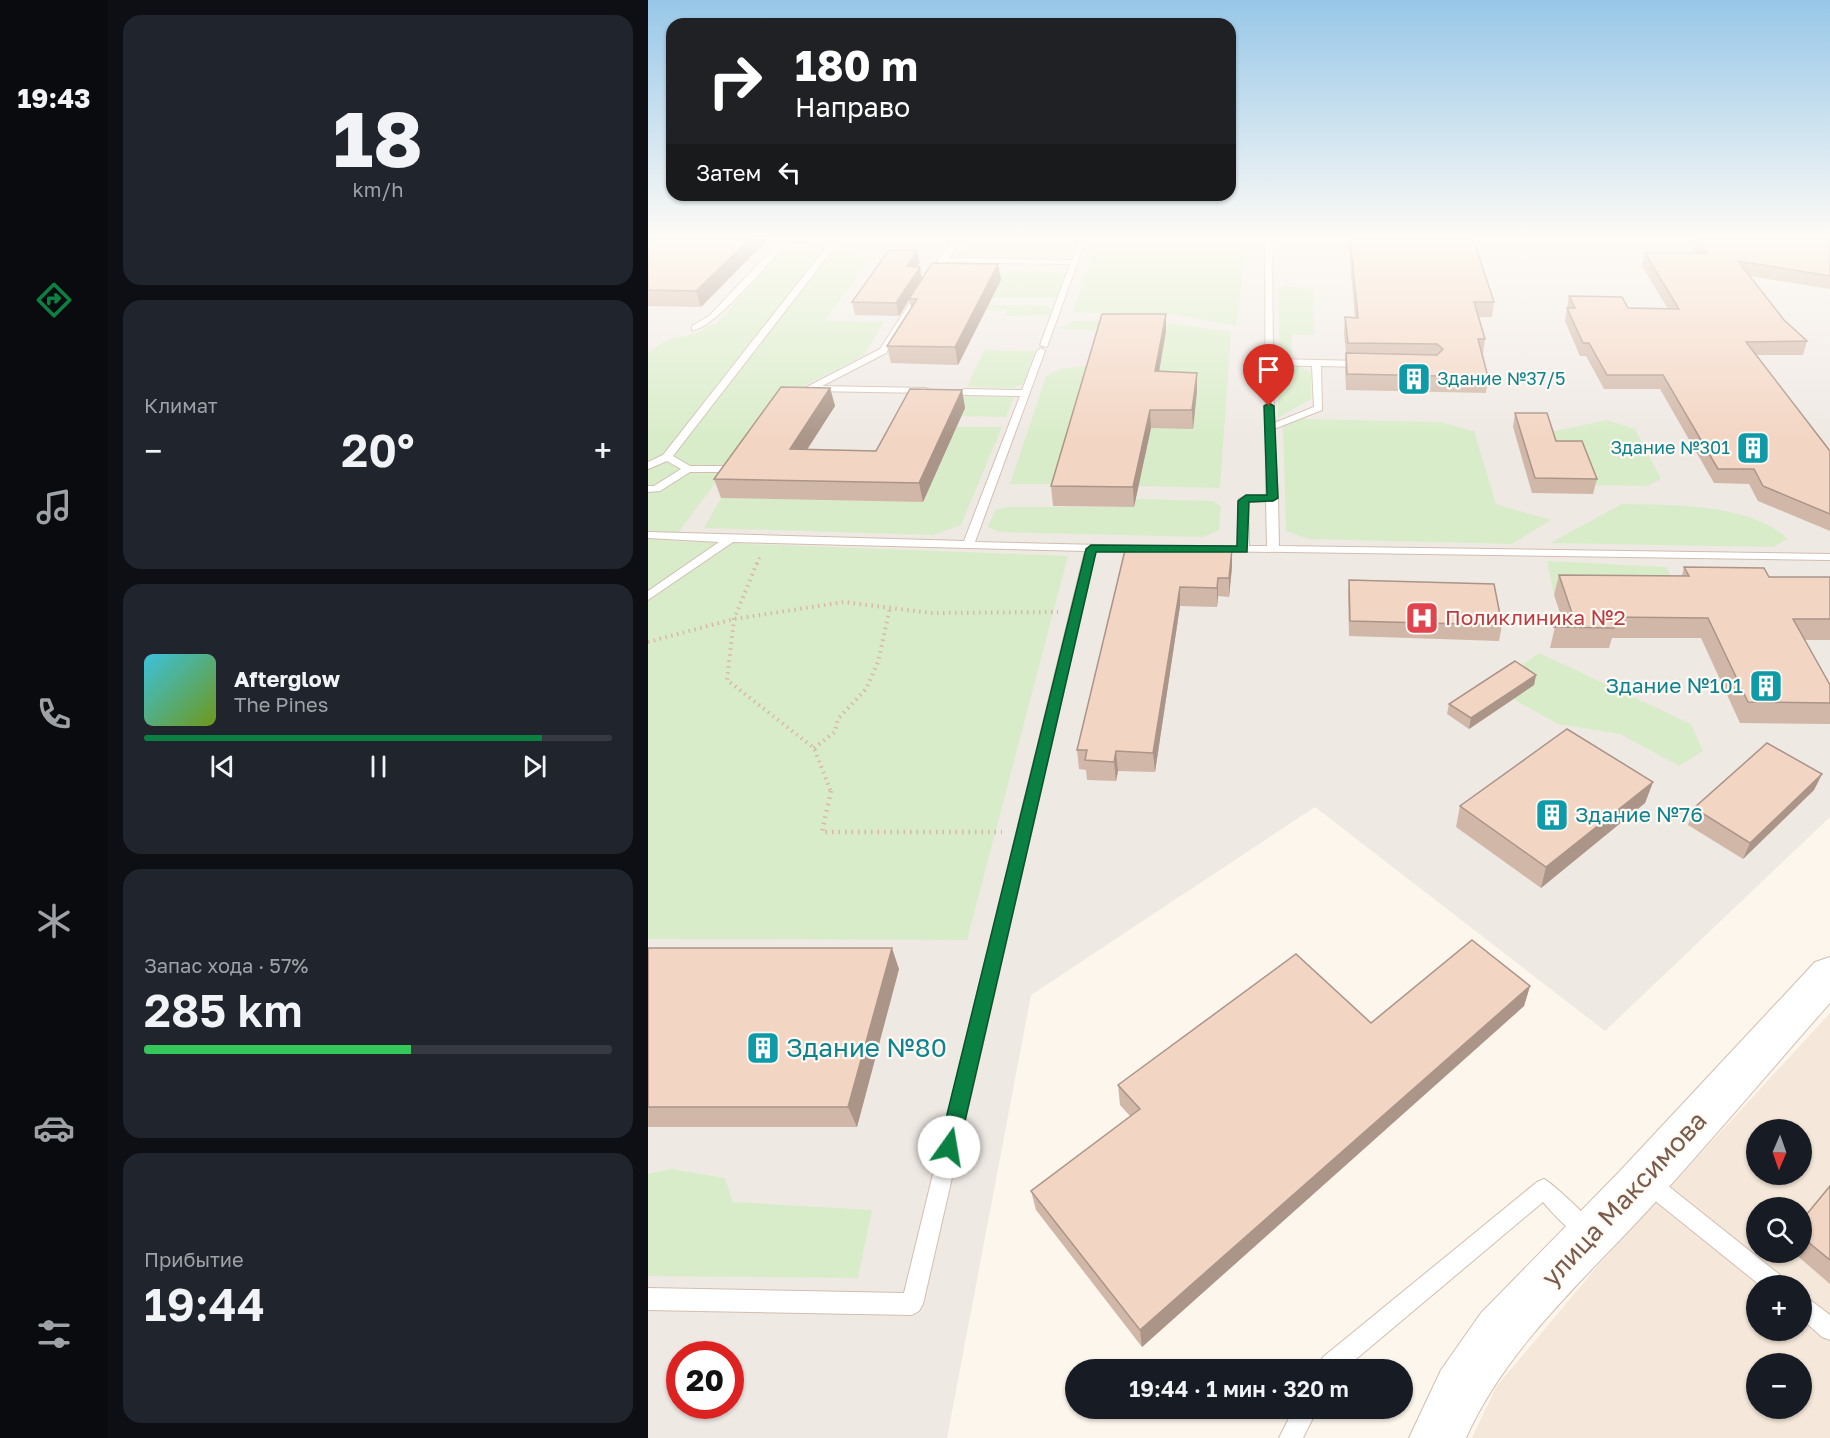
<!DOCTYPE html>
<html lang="ru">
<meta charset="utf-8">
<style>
body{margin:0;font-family:"Golos Text",sans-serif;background:#20242c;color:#f1f3f6;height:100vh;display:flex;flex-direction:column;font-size:22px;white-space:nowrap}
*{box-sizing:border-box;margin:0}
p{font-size:20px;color:#9ea1a6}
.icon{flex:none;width:33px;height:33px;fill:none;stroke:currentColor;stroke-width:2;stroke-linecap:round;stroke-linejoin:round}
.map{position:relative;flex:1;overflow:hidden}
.side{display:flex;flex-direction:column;gap:15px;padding:15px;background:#0d0f14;width:540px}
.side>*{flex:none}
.guide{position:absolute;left:18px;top:18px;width:570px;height:183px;border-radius:18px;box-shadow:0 2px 4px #0004;background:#202124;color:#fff;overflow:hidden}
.needle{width:39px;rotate:182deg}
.tools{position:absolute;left:1098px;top:1119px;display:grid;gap:12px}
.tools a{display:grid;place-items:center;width:66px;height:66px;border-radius:50%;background:#171b24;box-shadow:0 2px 4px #0004;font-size:30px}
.speed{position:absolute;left:18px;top:1341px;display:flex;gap:12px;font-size:30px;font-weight:700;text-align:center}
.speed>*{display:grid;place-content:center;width:78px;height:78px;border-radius:50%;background:#171b24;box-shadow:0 2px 4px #0004;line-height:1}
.speed .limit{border:9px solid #d22;background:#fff;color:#111}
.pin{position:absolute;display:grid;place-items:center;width:51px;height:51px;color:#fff;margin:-62px -26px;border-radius:50% 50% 50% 0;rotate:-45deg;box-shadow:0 0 6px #0007}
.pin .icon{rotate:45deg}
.me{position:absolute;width:66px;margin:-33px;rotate:13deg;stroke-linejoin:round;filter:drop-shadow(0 0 4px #0008)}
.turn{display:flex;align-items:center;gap:21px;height:126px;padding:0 30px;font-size:27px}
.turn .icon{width:78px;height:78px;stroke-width:2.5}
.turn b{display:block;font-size:42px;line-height:51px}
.then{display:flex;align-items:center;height:57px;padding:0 30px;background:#0003;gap:12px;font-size:22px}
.big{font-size:45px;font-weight:600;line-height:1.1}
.side .tile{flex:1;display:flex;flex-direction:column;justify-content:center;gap:9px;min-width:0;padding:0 21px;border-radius:18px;background:#20242c}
.side .dial{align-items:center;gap:0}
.dial b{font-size:78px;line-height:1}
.song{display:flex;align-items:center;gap:18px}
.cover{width:72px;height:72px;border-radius:9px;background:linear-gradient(135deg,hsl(190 70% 55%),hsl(80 70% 35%))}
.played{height:6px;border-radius:3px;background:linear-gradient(90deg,#0b8043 85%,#363941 85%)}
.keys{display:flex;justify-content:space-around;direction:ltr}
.heat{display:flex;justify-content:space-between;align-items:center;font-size:33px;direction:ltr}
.charge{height:9px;border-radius:4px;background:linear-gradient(90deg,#34c759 57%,#363941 0)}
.trip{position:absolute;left:417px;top:1359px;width:348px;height:60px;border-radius:30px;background:#171b24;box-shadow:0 2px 4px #0004;font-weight:600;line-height:60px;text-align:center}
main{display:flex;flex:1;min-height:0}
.menu{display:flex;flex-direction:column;width:108px;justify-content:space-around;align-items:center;background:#090b0e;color:#9ea1a6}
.menu .icon{width:42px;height:42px}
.menu .current{color:#0b8043}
.menu b{font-size:27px;color:#f1f3f6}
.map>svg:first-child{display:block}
.residential{fill:#f5e8da;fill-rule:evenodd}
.industrial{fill:#efe9e4;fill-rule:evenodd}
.green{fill:#d8ecc9}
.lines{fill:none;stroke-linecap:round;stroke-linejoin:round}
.service-casing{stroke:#d1beb0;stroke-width:2}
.tertiary-casing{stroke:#d1beb0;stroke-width:2}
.path-far2{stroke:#d9b8a5;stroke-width:3;stroke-dasharray:1.5 4;stroke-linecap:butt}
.path-far1{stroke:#d9b8a5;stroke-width:4;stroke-dasharray:1.5 4.5;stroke-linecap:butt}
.path{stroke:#d9b8a5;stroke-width:4.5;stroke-dasharray:1.5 5;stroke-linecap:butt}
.service{fill:#fff;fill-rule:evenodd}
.tertiary{fill:#fff;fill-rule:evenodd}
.wall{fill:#d1b7a8}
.shaded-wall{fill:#aa9588}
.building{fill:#f3d5c3;stroke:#aa9588;stroke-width:1.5}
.route{fill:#0b8043;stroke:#07532c;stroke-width:1.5}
.labels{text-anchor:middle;stroke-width:4.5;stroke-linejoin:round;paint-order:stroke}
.far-culture-label{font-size:18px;fill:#0d838f;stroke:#fffaf3;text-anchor:start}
.health-label{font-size:21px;fill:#be3a42;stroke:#fffaf3;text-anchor:start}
.culture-label{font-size:21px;fill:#0d838f;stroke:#fffaf3;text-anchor:end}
.near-culture-label{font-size:26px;fill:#0d838f;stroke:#fffaf3;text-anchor:start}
.near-street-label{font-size:26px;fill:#7a5c4d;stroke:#fffaf3}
</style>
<main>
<nav class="menu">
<b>19:43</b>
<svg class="icon current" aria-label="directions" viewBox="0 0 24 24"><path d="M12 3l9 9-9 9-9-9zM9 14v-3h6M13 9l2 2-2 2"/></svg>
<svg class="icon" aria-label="music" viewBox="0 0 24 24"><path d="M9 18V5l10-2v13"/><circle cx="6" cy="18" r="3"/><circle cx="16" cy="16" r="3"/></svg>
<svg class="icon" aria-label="phone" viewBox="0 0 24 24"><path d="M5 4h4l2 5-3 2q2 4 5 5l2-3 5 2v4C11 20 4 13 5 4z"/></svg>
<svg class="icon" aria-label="climate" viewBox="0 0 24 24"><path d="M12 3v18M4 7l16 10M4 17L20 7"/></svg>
<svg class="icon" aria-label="car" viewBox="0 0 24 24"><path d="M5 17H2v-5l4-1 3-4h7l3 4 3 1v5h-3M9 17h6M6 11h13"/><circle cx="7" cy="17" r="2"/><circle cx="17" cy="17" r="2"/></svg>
<svg class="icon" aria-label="filters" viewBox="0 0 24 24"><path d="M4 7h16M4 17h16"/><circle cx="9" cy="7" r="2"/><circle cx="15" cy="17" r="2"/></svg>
</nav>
<section class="side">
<div class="tile dial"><b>18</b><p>km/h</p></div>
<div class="tile"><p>Климат</p>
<div class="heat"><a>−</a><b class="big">20°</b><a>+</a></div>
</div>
<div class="tile">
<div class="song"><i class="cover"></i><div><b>Afterglow</b><p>The Pines</p></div></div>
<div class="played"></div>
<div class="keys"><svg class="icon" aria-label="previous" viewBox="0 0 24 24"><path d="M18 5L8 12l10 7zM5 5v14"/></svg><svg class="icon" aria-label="pause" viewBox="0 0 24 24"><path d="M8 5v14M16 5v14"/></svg><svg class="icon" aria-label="next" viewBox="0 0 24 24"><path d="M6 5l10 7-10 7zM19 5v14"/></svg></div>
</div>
<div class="tile"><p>Запас хода · 57%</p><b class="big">285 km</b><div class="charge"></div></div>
<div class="tile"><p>Прибытие</p><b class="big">19:44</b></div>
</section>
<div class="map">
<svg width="1182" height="1438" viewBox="0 0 1182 1438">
<rect width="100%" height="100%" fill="#fdf6ec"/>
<path class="residential" d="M 1182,1013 L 1182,1438 L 824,1438 L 848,1387 L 953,1262 ZM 1108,1130 L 1154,1130 L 1154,1174 L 1108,1174 ZM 1108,1208 L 1154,1208 L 1154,1252 L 1108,1252 ZM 1108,1286 L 1154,1286 L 1154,1330 L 1108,1330 ZM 1108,1364 L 1154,1364 L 1154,1408 L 1108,1408 Z"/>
<path class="industrial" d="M 0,239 L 1031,239 L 1034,243 L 1182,275 L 1182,817 L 957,1031 L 667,807 L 383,995 L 299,1438 L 0,1438 ZM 32,1354 L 82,1354 L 82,1406 L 32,1406 Z"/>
<g class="green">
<polygon points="316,239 428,239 423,253 417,255 308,256 303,253"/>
<polygon points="448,239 599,239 588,326 524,314 425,312"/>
<path d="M 154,242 L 178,243 L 217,255 L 220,261 L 177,321 L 236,322 L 216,355 L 150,389 L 126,404 L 24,541 L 420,556 L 319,940 L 0,939 L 0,354 C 20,336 24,340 48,333 C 57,330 57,325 69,323 L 140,245 Z"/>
<polygon points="297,270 410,272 418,274 408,298 343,298 352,280 293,279"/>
<polygon points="636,286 665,289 666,335 644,334 644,357 632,357 630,289"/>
<polygon points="340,305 399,306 404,310 401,315 356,316 359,310 338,309"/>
<polygon points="426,321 522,323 583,332 572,488 490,486 503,428 545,428 455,331 413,329 412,328"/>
<polygon points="336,350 387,351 375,384 365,388 319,387"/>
<polygon points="445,365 411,484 362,484 398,376 412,369"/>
<polygon points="638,365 652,366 663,373 663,399 630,418 630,373"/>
<polygon points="315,396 366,397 358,417 314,416"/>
<polygon points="653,419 792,422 826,431 848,504 903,520 864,544 661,539 638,531 635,426"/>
<polygon points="959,420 987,429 1013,479 999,486 942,485 905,455 898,433"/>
<polygon points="309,427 354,427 313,525 285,535 56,528 73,498 275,502"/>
<polygon points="488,499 565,501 573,506 571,530 555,537 352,532 340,527 347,510 358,507 486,507"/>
<path d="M 974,504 C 1024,505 1102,503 1140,539 L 1125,547 L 902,543 Z"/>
<polygon points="899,561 1018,567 1034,596 906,595"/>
<polygon points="891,653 1043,724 1055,751 1031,766 972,734 910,724 865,699 864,672"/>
<polygon points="23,1169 77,1178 85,1202 224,1210 210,1278 0,1276 0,1174"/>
</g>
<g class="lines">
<defs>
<g id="service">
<path d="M 134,239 L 193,239 L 25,456 L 42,466 L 85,466 L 90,469 L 85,472 L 42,472 L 12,491 L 0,492 L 0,486 L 6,486 L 33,469 L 19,461 L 0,469 L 0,462 L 15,455 L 183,241 L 140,242 C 124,259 64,331 44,330 L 44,326 L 61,316 Z"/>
<polygon points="307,239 315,239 301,258 424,260 432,239 438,239 399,347 392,345 422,264 298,262 285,280 279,280 278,278 290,262 289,260"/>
<path d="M 617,239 L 624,239 L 625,359 L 715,361 L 719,364 L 715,367 L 673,366 L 674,410 L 626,429 L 630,498 L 631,546 L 1182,554 L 1182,560 L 562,551 L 560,549 L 566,546 L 589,546 L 591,499 L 598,496 L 618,495 ZM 625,365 L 664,366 L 666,407 L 626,423 ZM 618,501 L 619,546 L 601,546 L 600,502 Z"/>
<polygon points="269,292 276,294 238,353 174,386 277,388 280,389 280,393 164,391 153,397 147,397 147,393 232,349"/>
<polygon points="393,348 397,351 327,542 496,546 502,549 496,552 448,551 275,1304 271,1311 264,1315 0,1310 0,1288 256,1293 437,551 85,542 0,600 0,591 71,542 0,538 0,532 316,541 372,396 316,395 311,392 316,389 374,390 389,351"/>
<polygon points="1002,1175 1009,1177 1137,1279 1140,1286 1113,1286 995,1191 992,1184 995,1177"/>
<path d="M 896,1179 C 903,1182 946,1222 949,1229 L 946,1236 L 939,1239 C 921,1232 908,1217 895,1202 L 695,1370 L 669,1370 L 675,1357 L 889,1182 Z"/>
<polygon points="1154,1295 1161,1299 1182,1315 1182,1340 1174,1337 1154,1319"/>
<polygon points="646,1408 670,1408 655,1438 631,1438"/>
</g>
<path id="tertiary" d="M 1182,957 L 1182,1003 C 1122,1071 1063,1141 1002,1208 C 936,1280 858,1348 818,1438 L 761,1438 L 793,1370 L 833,1313 L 971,1172 L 1167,962 Z"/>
</defs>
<use href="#service" class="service-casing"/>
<use href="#tertiary" class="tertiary-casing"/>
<polyline class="path-far2" points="109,564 112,556"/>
<g class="path-far1">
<polyline points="109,563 86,619 79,680 166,748 183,792"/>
<polyline points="0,642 86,619 196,602 282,613 410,612"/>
<polyline points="166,748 187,732 190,719 218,689 230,662 242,608"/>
</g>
<polyline class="path" points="183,791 174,832 354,832"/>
<use href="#service" class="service"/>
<use href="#tertiary" class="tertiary"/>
</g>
<g class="wall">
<polygon points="0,239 120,239 53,307 0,306"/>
<polygon points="700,239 825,239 846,302 844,317 831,317 837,339 835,354 840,377 838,393 698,390 697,369 698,353 696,333 697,317 707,318"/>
<polygon points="1038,239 1182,239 1182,289 1102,276 1136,320 1159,341 1155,355 1109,355 1182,451 1182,531 1110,501 1101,484 1066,483 1012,389 956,389 938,356 932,356 917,321 921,296 980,308 1020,309 994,266 997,253 1047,253"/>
<polygon points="272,262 269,266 274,278 350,264 353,280 310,365 243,363 239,346 263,309 261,300 251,316 207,315 204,302"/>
<polygon points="518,331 511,372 549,373 549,391 545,429 503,428 486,507 405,506 403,486"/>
<polygon points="182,388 187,406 159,450 228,451 314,390 317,408 275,502 73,498 66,479"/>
<polygon points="867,413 908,441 949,479 945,494 884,493 865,427"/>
<polygon points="478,546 584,567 581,597 570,596 569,607 532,606 507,772 470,771 468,781 439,780 438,770 431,769 429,750"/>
<polygon points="1036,567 1121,577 1182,577 1182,640 1156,640 1182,685 1182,724 1092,723 1053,638 964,638 961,648 902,648 907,627 915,622 906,595 911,575 1034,576"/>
<polygon points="701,580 854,625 851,641 701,636 700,595"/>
<polygon points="888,675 886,685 821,729 799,714 801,704"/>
<polygon points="1174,774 1166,790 1095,859 1040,825 1046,808"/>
<polygon points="1005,782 997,803 893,888 808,827 812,806"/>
<polygon points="0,948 251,969 209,1127 0,1127"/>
<polygon points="882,986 876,1006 494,1347 388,1210 383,1191 482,1116 472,1105 470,1085 723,1023"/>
<polygon points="1182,1186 1182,1284 1145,1252 1154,1252 1154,1220"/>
</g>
<g class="shaded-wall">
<polygon points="102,239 120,239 53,307 48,291"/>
<polygon points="269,250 272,262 261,279 259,266"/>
<polygon points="350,264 353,280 310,365 307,347"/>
<polygon points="272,267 274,279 251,316 248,303"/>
<polygon points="518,314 518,331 508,389 507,371"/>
<polygon points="549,373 549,391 545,429 544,410"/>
<polygon points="182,388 187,406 147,468 142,449"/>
<polygon points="314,390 317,408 275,502 271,483"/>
<polygon points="502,410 503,428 486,507 485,487"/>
<polygon points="584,549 584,567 581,597 581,578"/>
<polygon points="570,578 570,596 569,607 569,588"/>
<polygon points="532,587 532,606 507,772 505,753"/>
<polygon points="888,675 886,685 821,729 823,718"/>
<polygon points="468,751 470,771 468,781 466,762"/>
<polygon points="1174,774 1166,790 1095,859 1102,843"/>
<polygon points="1005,782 997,803 893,888 898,867"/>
<polygon points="244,948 251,969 209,1127 200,1107"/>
<polygon points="882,986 876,1006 494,1347 492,1330"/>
</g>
<g class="building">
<polygon points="0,239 102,239 48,291 0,290"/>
<polygon points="702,239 825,239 846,302 826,302 837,339 830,339 840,377 699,374 698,353 789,355 795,349 789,344 700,343 697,317 710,318"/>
<polygon points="1049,239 1182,239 1182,276 1090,261 1136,320 1159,341 1098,342 1182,451 1182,514 1115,486 1106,469 1070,469 1015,375 959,375 941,343 935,343 919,308 927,308 921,296 974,297 980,308 1031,309 997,253 1059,253"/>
<polygon points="241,250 269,250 259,266 272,267 248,303 204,302"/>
<polygon points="284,263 350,264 307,347 239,346 269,299 261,299"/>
<polygon points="454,314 518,314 507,371 549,373 544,410 502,410 485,487 403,486"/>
<polygon points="133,387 182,388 142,449 228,451 262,389 314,390 271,483 66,479"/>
<polygon points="867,413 899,413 908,441 934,441 949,479 887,478"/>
<polygon points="478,546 584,549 581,578 570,578 569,588 532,587 505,753 468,751 466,762 437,760 439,750 429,750"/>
<polygon points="1036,567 1116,568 1121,577 1182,577 1182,619 1145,619 1182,685 1182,703 1100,702 1060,618 962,617 966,628 907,627 925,616 911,575 1041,576"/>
<polygon points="701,580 846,584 854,625 702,621"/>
<polygon points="867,661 888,675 823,718 801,704"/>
<polygon points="919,729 1005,782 898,867 812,806"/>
<polygon points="1119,743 1174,774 1102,843 1046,808"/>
<polygon points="824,940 882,986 492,1330 383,1191 492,1109 470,1085 648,954 723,1023"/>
<polygon points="0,948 244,948 200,1107 0,1107"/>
<polygon points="1182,1186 1182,1260 1154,1237 1154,1220"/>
</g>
<linearGradient id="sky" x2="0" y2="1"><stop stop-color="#97c7e8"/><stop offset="0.54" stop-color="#fefbf6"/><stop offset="1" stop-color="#fefbf6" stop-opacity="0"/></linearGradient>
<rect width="1182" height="440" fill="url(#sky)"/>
<polygon class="route" points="621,403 626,406 630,498 625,501 601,502 599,552 448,552 311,1147 308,1153 301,1156 294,1153 291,1147 438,549 443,545 589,546 590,501 598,495 619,495 616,406"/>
<defs>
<symbol id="building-square" viewBox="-11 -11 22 22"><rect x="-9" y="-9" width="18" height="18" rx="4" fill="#0f9aa8" stroke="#fffaf3"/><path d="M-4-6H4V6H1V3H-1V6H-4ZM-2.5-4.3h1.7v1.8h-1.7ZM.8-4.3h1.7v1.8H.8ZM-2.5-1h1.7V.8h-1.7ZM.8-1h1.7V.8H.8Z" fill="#fff"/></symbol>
<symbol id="hospital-square" viewBox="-11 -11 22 22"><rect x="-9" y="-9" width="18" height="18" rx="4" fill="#e0444e" stroke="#fffaf3"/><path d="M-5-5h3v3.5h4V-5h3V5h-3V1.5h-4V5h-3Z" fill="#fff"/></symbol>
</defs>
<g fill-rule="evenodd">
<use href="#building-square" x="747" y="360" width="38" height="38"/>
<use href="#building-square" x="1086" y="429" width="38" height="38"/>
<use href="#hospital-square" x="755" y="599" width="38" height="38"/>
<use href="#building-square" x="1099" y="667" width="38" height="38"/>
<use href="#building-square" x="885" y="796" width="38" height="38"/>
<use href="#building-square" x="96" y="1029" width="38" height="38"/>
</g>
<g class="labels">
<g class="far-culture-label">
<text x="789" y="385">Здание №37/5</text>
<text x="1082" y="454" text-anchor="end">Здание №301</text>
</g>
<g class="health-label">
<text x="797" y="625">Поликлиника №2</text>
</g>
<g class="culture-label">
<text x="1095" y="693">Здание №101</text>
<text x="927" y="822" text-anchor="start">Здание №76</text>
</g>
<g class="near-culture-label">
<text x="138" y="1057">Здание №80</text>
</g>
<g class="near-street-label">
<text transform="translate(976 1199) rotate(-47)" y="9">улица Максимова</text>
</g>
</g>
</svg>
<div class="tools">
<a><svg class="needle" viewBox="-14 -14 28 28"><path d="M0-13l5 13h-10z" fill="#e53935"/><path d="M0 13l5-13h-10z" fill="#9ea1a6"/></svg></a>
<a><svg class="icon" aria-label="search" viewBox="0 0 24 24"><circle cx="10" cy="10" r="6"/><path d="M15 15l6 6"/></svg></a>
<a>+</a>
<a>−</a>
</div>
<div class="speed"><div class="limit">20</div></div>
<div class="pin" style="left:621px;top:406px;background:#d93025"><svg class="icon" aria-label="arrive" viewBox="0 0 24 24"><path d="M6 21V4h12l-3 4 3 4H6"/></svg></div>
<svg class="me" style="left:301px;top:1147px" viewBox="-20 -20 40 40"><circle r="19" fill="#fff"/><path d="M0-13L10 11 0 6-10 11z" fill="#0b8043"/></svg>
<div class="trip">19:44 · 1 мин · 320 m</div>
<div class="guide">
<div class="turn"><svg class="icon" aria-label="right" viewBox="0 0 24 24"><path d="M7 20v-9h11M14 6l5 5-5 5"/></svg><div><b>180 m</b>Направо</div></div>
<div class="then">Затем<svg class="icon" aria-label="left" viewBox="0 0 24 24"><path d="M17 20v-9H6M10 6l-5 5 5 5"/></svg></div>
</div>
</div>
</main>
